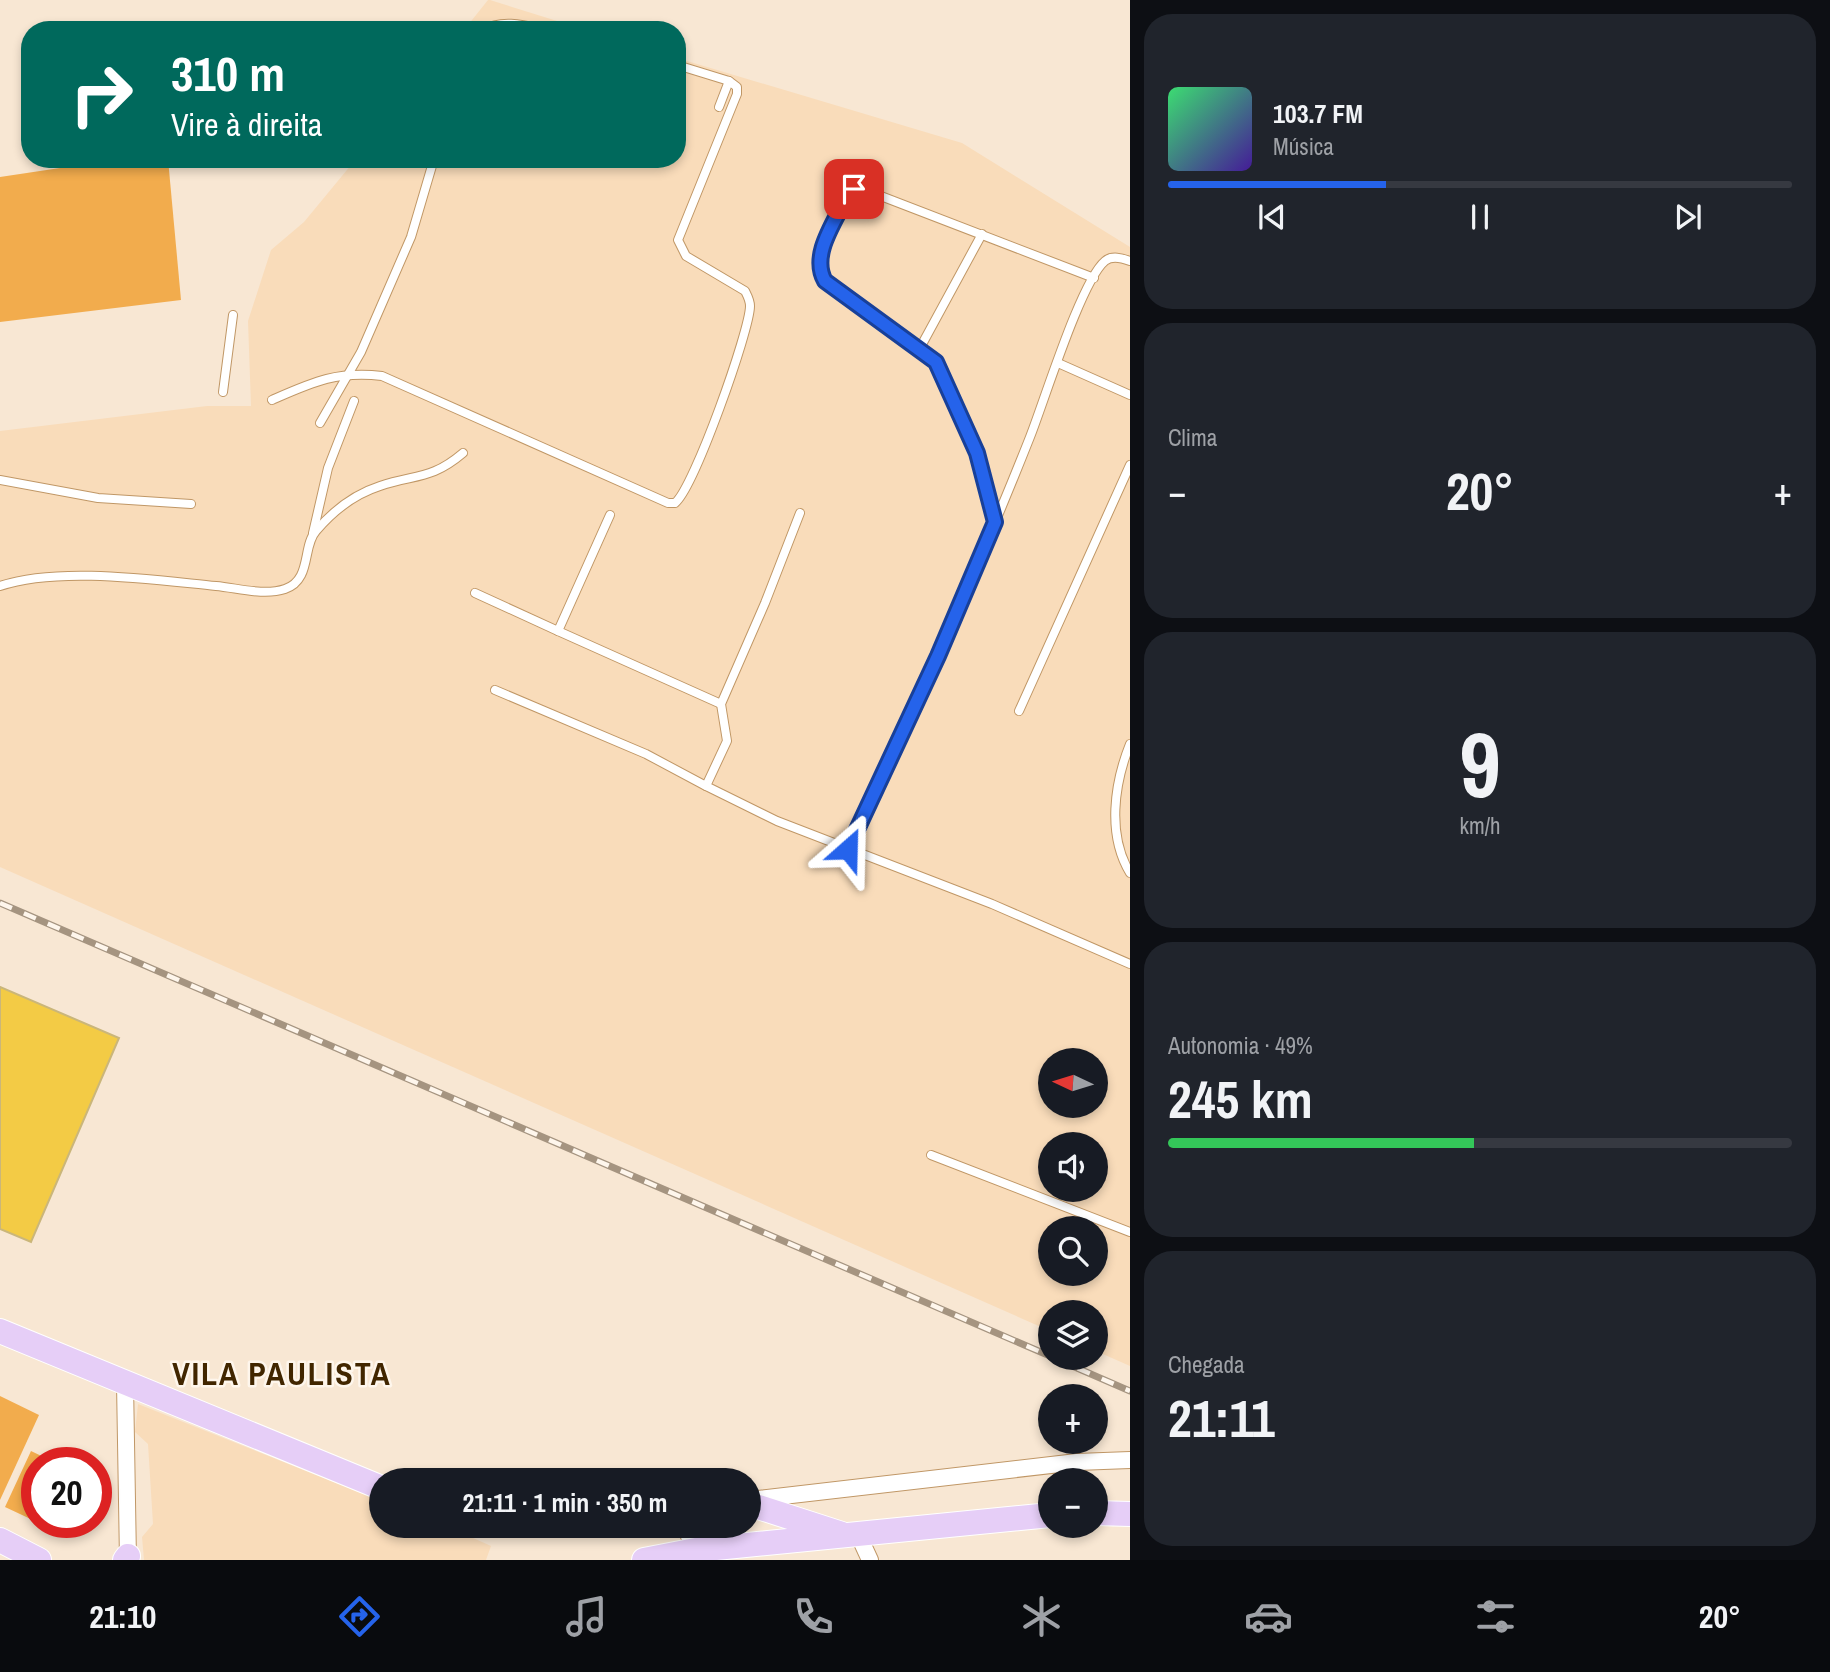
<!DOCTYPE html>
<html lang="pt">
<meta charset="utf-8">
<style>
body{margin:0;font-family:"Archivo Narrow",sans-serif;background:#20242c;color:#f1f3f6;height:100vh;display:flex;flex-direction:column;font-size:26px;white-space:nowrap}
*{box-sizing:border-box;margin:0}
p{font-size:23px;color:#9ea1a6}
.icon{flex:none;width:38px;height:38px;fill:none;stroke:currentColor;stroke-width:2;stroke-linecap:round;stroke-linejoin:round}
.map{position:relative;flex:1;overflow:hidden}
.panel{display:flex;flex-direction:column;gap:14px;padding:14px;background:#0d0f14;width:700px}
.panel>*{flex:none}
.guide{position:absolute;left:21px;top:21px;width:665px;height:147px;border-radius:28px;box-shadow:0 4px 10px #0003;background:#00695c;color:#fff;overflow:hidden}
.needle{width:46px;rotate:274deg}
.fabs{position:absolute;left:1038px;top:1048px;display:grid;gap:14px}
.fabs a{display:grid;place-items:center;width:70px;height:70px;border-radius:50%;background:#171b24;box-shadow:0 4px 10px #0003;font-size:35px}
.speed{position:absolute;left:21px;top:1447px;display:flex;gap:14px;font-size:35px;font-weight:700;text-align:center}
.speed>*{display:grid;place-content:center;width:91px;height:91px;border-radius:50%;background:#171b24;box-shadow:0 4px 10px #0003;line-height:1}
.speed .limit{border:10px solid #d22;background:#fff;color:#111}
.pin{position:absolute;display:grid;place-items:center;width:60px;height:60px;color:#fff;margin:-30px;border-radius:14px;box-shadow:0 4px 10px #0006}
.me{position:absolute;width:77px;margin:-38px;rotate:25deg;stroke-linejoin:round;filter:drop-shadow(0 0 5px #0008)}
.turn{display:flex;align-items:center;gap:24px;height:147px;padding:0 35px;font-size:32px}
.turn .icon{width:91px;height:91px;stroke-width:2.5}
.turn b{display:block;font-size:49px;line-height:60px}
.big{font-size:52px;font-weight:700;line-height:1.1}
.panel .card{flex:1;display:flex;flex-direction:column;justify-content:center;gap:10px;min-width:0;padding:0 24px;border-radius:28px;background:#20242c}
.panel .dial{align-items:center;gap:0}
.dial b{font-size:91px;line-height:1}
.song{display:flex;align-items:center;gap:21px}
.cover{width:84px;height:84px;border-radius:10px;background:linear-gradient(135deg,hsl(140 70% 55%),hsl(260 70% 35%))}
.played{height:7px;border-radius:4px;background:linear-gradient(90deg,#2563eb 35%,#363941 35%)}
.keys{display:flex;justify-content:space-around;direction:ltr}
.heat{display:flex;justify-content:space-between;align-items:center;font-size:38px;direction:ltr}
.charge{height:10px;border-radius:5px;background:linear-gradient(90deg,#34c759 49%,#363941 0)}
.trip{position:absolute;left:369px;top:1468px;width:392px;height:70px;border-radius:35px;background:#171b24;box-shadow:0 4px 10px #0003;font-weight:700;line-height:70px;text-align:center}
.tabs{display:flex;height:112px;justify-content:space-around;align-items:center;background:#090b0e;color:#9ea1a6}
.tabs .icon{width:49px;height:49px}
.tabs .selected{color:#2563eb}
.tabs b{font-size:32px;color:#f1f3f6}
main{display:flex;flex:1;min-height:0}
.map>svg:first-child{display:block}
.built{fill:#f9dcba;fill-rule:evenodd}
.green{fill:#f2ac4d}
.building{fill:#f3cb45;stroke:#cab67a;stroke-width:2}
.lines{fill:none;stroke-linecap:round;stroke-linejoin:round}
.lane-casing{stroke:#c09766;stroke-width:10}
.street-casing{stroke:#c09766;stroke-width:18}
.primary-casing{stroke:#fff;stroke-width:26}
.lane{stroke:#fff;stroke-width:8}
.street{stroke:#fff;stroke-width:16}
.primary{stroke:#e6cef7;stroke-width:24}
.rail-casing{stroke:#a59480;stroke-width:7}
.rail{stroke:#fef6ec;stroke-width:4.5;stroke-dasharray:13;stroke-linecap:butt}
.route-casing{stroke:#184099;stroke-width:18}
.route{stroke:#2563eb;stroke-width:12}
.labels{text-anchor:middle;stroke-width:5;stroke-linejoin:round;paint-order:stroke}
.district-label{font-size:32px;font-weight:bold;letter-spacing:2px;fill:#412600;stroke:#fef6ec}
</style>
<main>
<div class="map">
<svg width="1130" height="1560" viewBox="0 0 1130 1560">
<rect width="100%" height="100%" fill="#f8e7d3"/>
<g class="built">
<polygon points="488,0 490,0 586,30 464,30"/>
<path d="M 677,58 L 962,143 L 1130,247 L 1130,1366 L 1096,1351 L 1096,1312 L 1050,1312 L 1050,1331 L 0,867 L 0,431 L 207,406 L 251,406 L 248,321 L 271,250 L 304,222 L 356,159 L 677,159 ZM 1050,1060 L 1096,1060 L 1096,1106 L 1050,1106 ZM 1050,1144 L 1096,1144 L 1096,1190 L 1050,1190 ZM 1050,1228 L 1096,1228 L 1096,1274 L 1050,1274 Z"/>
<polygon points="138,1404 381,1501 382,1526 446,1526 491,1546 486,1560 144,1560 142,1537 153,1524 148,1444 135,1432"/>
</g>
<g class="green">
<polygon points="120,159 168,159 181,300 0,322 0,177"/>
<polygon points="0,1396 39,1415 0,1500"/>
<polygon points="31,1451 56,1463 37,1463 37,1522 5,1507"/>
</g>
<polygon class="building" points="0,987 119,1038 31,1242 0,1229"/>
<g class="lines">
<defs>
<g id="lane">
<path d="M 484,30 C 502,18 528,26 547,30"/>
<polyline points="677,65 729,81 719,107"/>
<polyline points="920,348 982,234"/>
<polyline points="1058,363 1130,395"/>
<polyline points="223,392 233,315"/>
<path d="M 272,400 C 313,382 336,371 382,376 L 668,503 L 675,503 C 694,488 750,330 750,306 C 750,300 747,295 745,291 L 686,256 L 678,240 L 737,94 L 737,87 L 729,81"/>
<polyline points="320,423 361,352 411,237 434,159"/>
<polyline points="0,480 98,498 191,504"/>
<polyline points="610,515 558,631 721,704"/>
<path d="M 995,522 L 977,453 L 936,362 L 825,281 C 809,255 835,222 847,196 L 854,189 L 860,188 L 1094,278"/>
<polyline points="313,533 328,468 354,401"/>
<path d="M 0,586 C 58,566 154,580 216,586 C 238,588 264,596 285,589 C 312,580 302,546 316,531 C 333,511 355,494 380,486 C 416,474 431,480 463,453"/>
<polyline points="475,593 558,631"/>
<polyline points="495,690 646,754 706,786 727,741 721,704 765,603 800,513"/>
<polyline points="1019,711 1130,465"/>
<path d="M 1130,744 C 1114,784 1107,835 1130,873"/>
<polyline points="706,786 777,821 992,904 1130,964"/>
<path d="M 848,849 C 912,713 975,576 1030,437 C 1044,402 1081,281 1105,261 C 1112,255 1122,258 1130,261"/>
<polyline points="931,1155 1130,1232"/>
</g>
<g id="street">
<polyline points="125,1383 128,1560"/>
<polyline points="749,1500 1077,1462 1130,1460"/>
<polyline points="684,1526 700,1558"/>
<polyline points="858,1534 870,1560"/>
</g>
<g id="primary">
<polyline points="0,1331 382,1488"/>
<polyline points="749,1504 842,1534"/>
<polyline points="1096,1513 1130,1514"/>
<polyline points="0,1540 39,1560"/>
<polyline points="125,1560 128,1556"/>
<polyline points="644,1560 696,1550 1050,1515"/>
</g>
</defs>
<use href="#lane" class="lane-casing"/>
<use href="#street" class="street-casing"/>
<use href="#primary" class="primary-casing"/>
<use href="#lane" class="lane"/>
<use href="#street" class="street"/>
<use href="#primary" class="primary"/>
<defs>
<g id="rail">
<polyline points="0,903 1050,1356"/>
<polyline points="1054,1358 1130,1391"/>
</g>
</defs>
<use href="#rail" class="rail-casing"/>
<use href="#rail" class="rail"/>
</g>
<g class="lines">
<defs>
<path id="route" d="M 848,849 L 938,656 L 995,522 L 977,453 L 936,362 L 825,281 C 810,255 835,222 847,196 L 854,189"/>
</defs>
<use href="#route" class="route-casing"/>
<use href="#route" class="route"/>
</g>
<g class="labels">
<g class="district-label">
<text x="282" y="1385">VILA PAULISTA</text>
</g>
</g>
</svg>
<div class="fabs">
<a><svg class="needle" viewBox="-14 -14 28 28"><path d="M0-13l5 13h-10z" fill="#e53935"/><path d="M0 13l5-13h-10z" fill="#9ea1a6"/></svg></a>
<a><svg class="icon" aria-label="sound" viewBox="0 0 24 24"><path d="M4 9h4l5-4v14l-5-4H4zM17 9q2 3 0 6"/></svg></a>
<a><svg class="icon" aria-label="search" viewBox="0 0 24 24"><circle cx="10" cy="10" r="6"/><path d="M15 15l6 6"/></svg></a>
<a><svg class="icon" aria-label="layers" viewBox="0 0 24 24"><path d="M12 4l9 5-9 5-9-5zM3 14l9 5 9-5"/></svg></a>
<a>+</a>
<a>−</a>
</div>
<div class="speed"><div class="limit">20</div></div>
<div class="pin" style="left:854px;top:189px;background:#d93025"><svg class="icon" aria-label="arrive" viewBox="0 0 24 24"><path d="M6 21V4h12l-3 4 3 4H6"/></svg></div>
<svg class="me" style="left:848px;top:849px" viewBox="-20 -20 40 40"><path d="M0-17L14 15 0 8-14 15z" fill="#2563eb" stroke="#fff" stroke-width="4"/></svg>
<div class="trip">21:11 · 1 min · 350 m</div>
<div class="guide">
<div class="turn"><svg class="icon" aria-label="right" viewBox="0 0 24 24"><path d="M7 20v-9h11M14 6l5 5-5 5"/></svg><div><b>310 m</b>Vire à direita</div></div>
</div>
</div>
<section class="panel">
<div class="card">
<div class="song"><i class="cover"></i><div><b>103.7 FM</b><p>Música</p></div></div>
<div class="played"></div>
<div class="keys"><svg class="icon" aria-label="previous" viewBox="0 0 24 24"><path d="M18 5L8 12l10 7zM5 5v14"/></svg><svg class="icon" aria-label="pause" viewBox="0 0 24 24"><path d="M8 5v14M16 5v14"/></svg><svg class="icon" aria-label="next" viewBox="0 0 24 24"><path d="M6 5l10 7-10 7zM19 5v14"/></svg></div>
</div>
<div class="card"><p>Clima</p>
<div class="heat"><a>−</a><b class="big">20°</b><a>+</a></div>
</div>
<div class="card dial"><b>9</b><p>km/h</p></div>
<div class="card"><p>Autonomia · 49%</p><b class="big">245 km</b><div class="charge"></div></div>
<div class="card"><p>Chegada</p><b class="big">21:11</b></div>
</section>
</main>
<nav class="tabs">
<b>21:10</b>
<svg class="icon selected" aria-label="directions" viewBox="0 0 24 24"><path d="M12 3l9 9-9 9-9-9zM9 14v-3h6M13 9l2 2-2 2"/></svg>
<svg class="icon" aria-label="music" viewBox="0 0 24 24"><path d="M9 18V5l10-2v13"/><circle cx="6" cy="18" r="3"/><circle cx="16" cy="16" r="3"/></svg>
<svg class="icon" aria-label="phone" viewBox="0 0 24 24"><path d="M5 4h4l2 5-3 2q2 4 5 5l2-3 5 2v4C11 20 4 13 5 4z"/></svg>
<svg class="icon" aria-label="climate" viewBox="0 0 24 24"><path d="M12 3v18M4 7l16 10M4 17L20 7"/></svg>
<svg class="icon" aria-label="car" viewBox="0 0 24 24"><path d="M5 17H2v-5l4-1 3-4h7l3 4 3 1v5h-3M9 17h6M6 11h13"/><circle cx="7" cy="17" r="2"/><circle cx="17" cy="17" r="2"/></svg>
<svg class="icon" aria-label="filters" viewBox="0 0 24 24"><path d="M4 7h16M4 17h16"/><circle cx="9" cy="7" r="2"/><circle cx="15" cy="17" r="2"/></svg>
<b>20°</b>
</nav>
